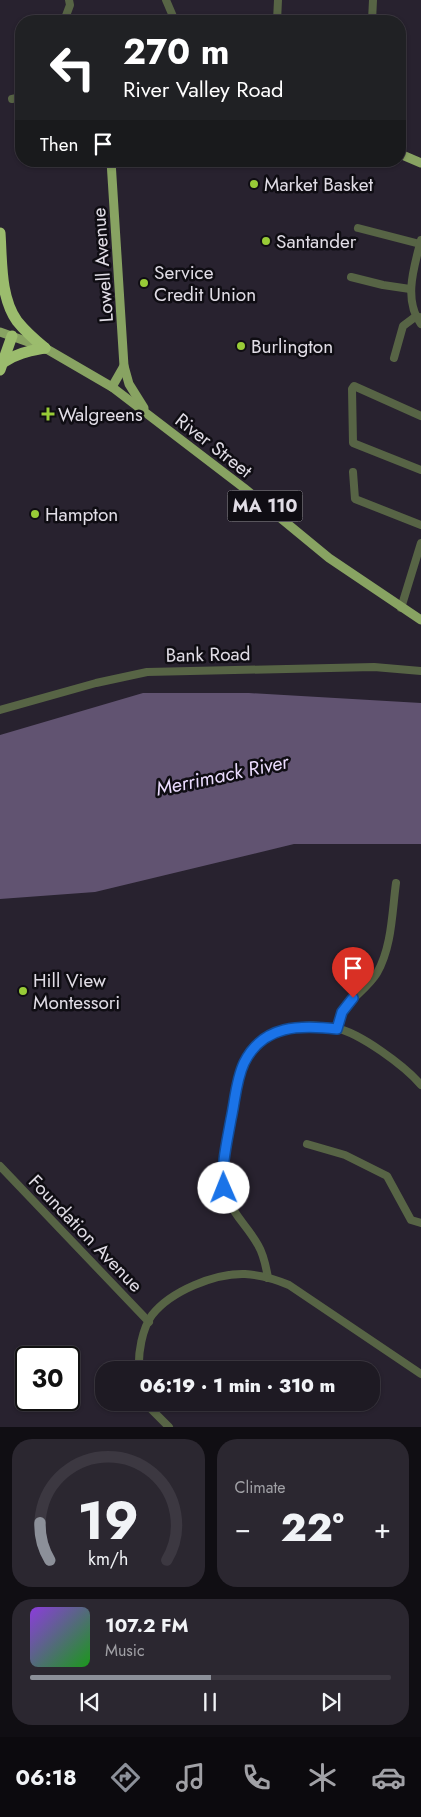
<!DOCTYPE html>
<meta charset="utf-8">
<style>
body{margin:0;font-family:Jost,sans-serif;background:#2b2730;color:#f1f3f6;height:100vh;display:flex;flex-direction:column;font-size:19px;white-space:nowrap}
*{box-sizing:border-box;margin:0}
p{font-size:16px;color:#a1a1a6}
.icon{flex:none;width:28px;height:28px;fill:none;stroke:currentColor;stroke-width:2;stroke-linecap:round;stroke-linejoin:round}
.map{position:relative;height:1427px;overflow:hidden}
.side{display:flex;flex-direction:column;gap:12px;padding:12px;background:#100e13;flex:1}
.side>*{flex:none}
.top-card{position:absolute;left:15px;top:15px;width:391px;height:152px;border-radius:20px;box-shadow:0 1px 4px #0004,0 0 0 1px #3c3841;background:#202124;color:#fff;overflow:hidden}
.speed{position:absolute;left:15px;top:1346px;display:flex;gap:10px;font-size:25px;font-weight:700;text-align:center}
.speed>*{display:grid;place-content:center;width:65px;height:65px;border-radius:50%;background:#1e1a23;box-shadow:0 1px 4px #0004,0 0 0 1px #3c3841;line-height:1}
.speed .limit{border:2px solid #111;border-radius:8px;background:#fff;color:#111}
.pin{position:absolute;display:grid;place-items:center;width:42px;height:42px;color:#fff;margin:-51px -21px;border-radius:50% 50% 50% 0;rotate:-45deg;box-shadow:0 0 5px #0007}
.pin .icon{rotate:45deg}
.me{position:absolute;width:55px;margin:-28px;rotate:359deg;stroke-linejoin:round;filter:drop-shadow(0 0 4px #0008)}
.turn{display:flex;align-items:center;gap:18px;height:105px;padding:0 25px;font-size:22px}
.turn .icon{width:65px;height:65px;stroke-width:2.5}
.turn b{display:block;font-size:35px;line-height:42px}
.then{display:flex;align-items:center;height:48px;padding:0 25px;background:#0003;gap:10px;font-size:19px}
.big{font-size:38px;font-weight:800;line-height:1.1}
.side .card{flex:1;display:flex;flex-direction:column;justify-content:center;gap:8px;min-width:0;padding:0 18px;border-radius:20px;background:#2b2730}
.side .dial{align-items:center;gap:0}
.dial svg{height:130px;overflow:visible;fill:none;stroke:#3c3841;stroke-width:7;stroke-linecap:round;text-anchor:middle}
.dial text{fill:#f1f3f6;stroke:none}
.song{display:flex;align-items:center;gap:15px}
.cover{width:60px;height:60px;border-radius:8px;background:linear-gradient(135deg,hsl(270 70% 55%),hsl(120 70% 35%))}
.played{height:5px;border-radius:2px;background:linear-gradient(90deg,#8c9099 50%,#3c3841 50%)}
.keys{display:flex;justify-content:space-around;direction:ltr}
.heat{display:flex;justify-content:space-between;align-items:center;font-size:28px;direction:ltr}
.side .tiles{flex:1;display:grid;gap:12px;grid-template-columns:1fr 1fr}
.card:last-child{grid-column:span 2}
.trip{position:absolute;left:95px;top:1361px;width:285px;height:50px;border-radius:20px;background:#1e1a23;box-shadow:0 1px 4px #0004,0 0 0 1px #3c3841;font-weight:800;line-height:50px;text-align:center}
.dock{display:flex;height:80px;justify-content:space-around;align-items:center;background:#0c0a0e;color:#a1a1a6}
.dock .icon{width:35px;height:35px}
.dock .selected{color:#8c9099}
.dock b{font-size:22px;color:#f1f3f6}
.map>svg:first-child{display:block}
.water{fill:#615371}
.lines{fill:none;stroke-linecap:round;stroke-linejoin:round}
.minor{stroke:#576445;stroke-width:8}
.major{stroke:#88a362;stroke-width:9}
.highway{stroke:#9bbc6d;stroke-width:11}
.route-casing{stroke:#114b97;stroke-width:12}
.route{stroke:#1a73e8;stroke-width:9}
.poi-dot{fill:#98cb37;stroke:#0f0d13;stroke-width:2}
.labels{text-anchor:middle;stroke-width:5;stroke-linejoin:round;paint-order:stroke}
.shield{fill:#0f0d13;stroke:#a29fa7;stroke-width:1}
.shield-label{font-size:18px;font-weight:bold;fill:#e1dde6}
.poi-label{font-size:19px;fill:#e1dde6;stroke:#0f0d13;text-anchor:start}
.street-label{font-size:19px;fill:#e1dde6;stroke:#0f0d13}
.water-label{font-size:20px;font-style:italic;fill:#ebdcfe;stroke:#0f0d13}
</style>
<div class="map">
<svg width="421" height="1427" viewBox="0 0 421 1427">
<rect width="100%" height="100%" fill="#28222f"/>
<polygon class="water" points="143,693 249,693 421,703 421,844 294,844 95,892 0,899 0,735"/>
<g class="lines">
<g class="minor">
<polyline points="166,0 175,21"/>
<polyline points="64,21 70,5 69,0"/>
<polyline points="277,21 278,0"/>
<polyline points="372,21 373,0"/>
<polyline points="12,99 21,97"/>
<polyline points="358,228 420,244"/>
<path d="M 421,240 C 414,267 403,300 421,324"/>
<polyline points="351,277 383,285 410,289"/>
<polyline points="394,358 403,326 415,317 419,317"/>
<polyline points="421,416 354,386 352,389 353,443 421,470"/>
<polyline points="353,472 355,499 421,525"/>
<polyline points="401,608 421,543"/>
<polyline points="0,710 96,683 147,672 374,667 421,671"/>
<path d="M 337,1029 C 339,1023 340,1016 344,1010 C 353,996 368,988 377,973 C 392,947 392,912 396,883"/>
<polyline points="307,1144 345,1155 387,1176 411,1220 421,1223"/>
<polyline points="0,1166 149,1322"/>
<path d="M 268,1278 C 266,1266 264,1255 258,1245 C 242,1217 226,1212 223,1175 C 221,1158 228,1137 231,1119 C 235,1101 236,1080 244,1064 C 260,1029 302,1021 336,1028 C 360,1033 405,1066 421,1085"/>
<path d="M 139,1370 C 138,1353 142,1329 152,1315 C 171,1291 215,1273 245,1274 C 260,1275 275,1279 289,1285 L 421,1374"/>
<polyline points="148,1402 151,1409 169,1427"/>
</g>
<g class="major">
<polyline points="400,154 421,163"/>
<polyline points="111,161 124,366 129,384 144,408"/>
<polyline points="0,332 45,348 112,387 244,488 329,558 421,620"/>
<polyline points="112,387 124,366"/>
</g>
<g class="highway">
<path d="M 0,233 C 2,261 0,297 17,321 C 25,331 35,340 45,348"/>
<path d="M 4,362 C 17,353 30,351 45,348"/>
<polyline points="0,370 12,336"/>
</g>
</g>
<g class="lines">
<defs>
<path id="route" d="M 224,1188 C 221,1165 227,1142 231,1119 C 235,1101 236,1080 244,1063 C 263,1024 301,1025 337,1029 L 342,1012 L 353,998"/>
</defs>
<use href="#route" class="route-casing"/>
<use href="#route" class="route"/>
</g>
<g class="poi-dot">
<circle cx="254" cy="184" r="5"/>
<circle cx="266" cy="241" r="5"/>
<circle cx="144" cy="283" r="5"/>
<circle cx="241" cy="346" r="5"/>
<path d="M45.5 406.5h5v5h5v5h-5v5h-5v-5h-5v-5h5z"/>
<circle cx="35" cy="514" r="5"/>
<circle cx="23" cy="991" r="5"/>
</g>
<g class="labels">
<rect class="shield" x="227.5" y="490.5" width="75" height="31" rx="4"/>
<g class="shield-label">
<text x="265" y="512">MA 110</text>
</g>
<g class="poi-label">
<text x="264" y="191">Market Basket</text>
<text x="276" y="248">Santander</text>
<text x="154" y="279">Service<tspan x="154" dy="22">Credit Union</tspan></text>
<text x="251" y="353">Burlington</text>
<text x="58" y="421">Walgreens</text>
<text x="45" y="521">Hampton</text>
<text x="33" y="987">Hill View<tspan x="33" dy="22">Montessori</tspan></text>
</g>
<g class="street-label">
<text transform="translate(102 265) rotate(-94)" y="7">Lowell Avenue</text>
<text transform="translate(214 445) rotate(38)" y="7">River Street</text>
<text transform="translate(208 654) rotate(-1)" y="7">Bank Road</text>
<text transform="translate(86 1233) rotate(46)" y="7">Foundation Avenue</text>
</g>
<g class="water-label">
<text transform="translate(222 775) rotate(-12)" y="7">Merrimack River</text>
</g>
</g>
</svg>
<div class="speed"><div class="limit">30</div></div>
<div class="pin" style="left:353px;top:998px;background:#d93025"><svg class="icon" aria-label="arrive" viewBox="0 0 24 24"><path d="M6 21V4h12l-3 4 3 4H6"/></svg></div>
<svg class="me" style="left:224px;top:1188px" viewBox="-20 -20 40 40"><circle r="19" fill="#fff"/><path d="M0-13L10 11 0 6-10 11z" fill="#1a73e8"/></svg>
<div class="trip">06:19 · 1 min · 310 m</div>
<div class="top-card">
<div class="turn"><svg class="icon" aria-label="left" viewBox="0 0 24 24"><path d="M17 20v-9H6M10 6l-5 5 5 5"/></svg><div><b>270 m</b>River Valley Road</div></div>
<div class="then">Then<svg class="icon" aria-label="arrive" viewBox="0 0 24 24"><path d="M6 21V4h12l-3 4 3 4H6"/></svg></div>
</div>
</div>
<section class="side">
<div class="tiles">
<div class="card dial"><svg viewBox="0 0 100 80">
<path d="M14 69A42 42 0 1 1 86 69"/>
<path d="M14 69A42 42 0 0 1 8 46" stroke="#8c9099"/>
<text x="50" y="56" font-size="32" font-weight="700">19</text>
<text x="50" y="72" font-size="11">km/h</text>
</svg></div>
<div class="card"><p>Climate</p>
<div class="heat"><a>−</a><b class="big">22°</b><a>+</a></div>
</div>
<div class="card">
<div class="song"><i class="cover"></i><div><b>107.2 FM</b><p>Music</p></div></div>
<div class="played"></div>
<div class="keys"><svg class="icon" aria-label="previous" viewBox="0 0 24 24"><path d="M18 5L8 12l10 7zM5 5v14"/></svg><svg class="icon" aria-label="pause" viewBox="0 0 24 24"><path d="M8 5v14M16 5v14"/></svg><svg class="icon" aria-label="next" viewBox="0 0 24 24"><path d="M6 5l10 7-10 7zM19 5v14"/></svg></div>
</div>
</div>
</section>
<nav class="dock">
<b>06:18</b>
<svg class="icon selected" aria-label="directions" viewBox="0 0 24 24"><path d="M12 3l9 9-9 9-9-9zM9 14v-3h6M13 9l2 2-2 2"/></svg>
<svg class="icon" aria-label="music" viewBox="0 0 24 24"><path d="M9 18V5l10-2v13"/><circle cx="6" cy="18" r="3"/><circle cx="16" cy="16" r="3"/></svg>
<svg class="icon" aria-label="phone" viewBox="0 0 24 24"><path d="M5 4h4l2 5-3 2q2 4 5 5l2-3 5 2v4C11 20 4 13 5 4z"/></svg>
<svg class="icon" aria-label="climate" viewBox="0 0 24 24"><path d="M12 3v18M4 7l16 10M4 17L20 7"/></svg>
<svg class="icon" aria-label="car" viewBox="0 0 24 24"><path d="M5 17H2v-5l4-1 3-4h7l3 4 3 1v5h-3M9 17h6M6 11h13"/><circle cx="7" cy="17" r="2"/><circle cx="17" cy="17" r="2"/></svg>
</nav>
